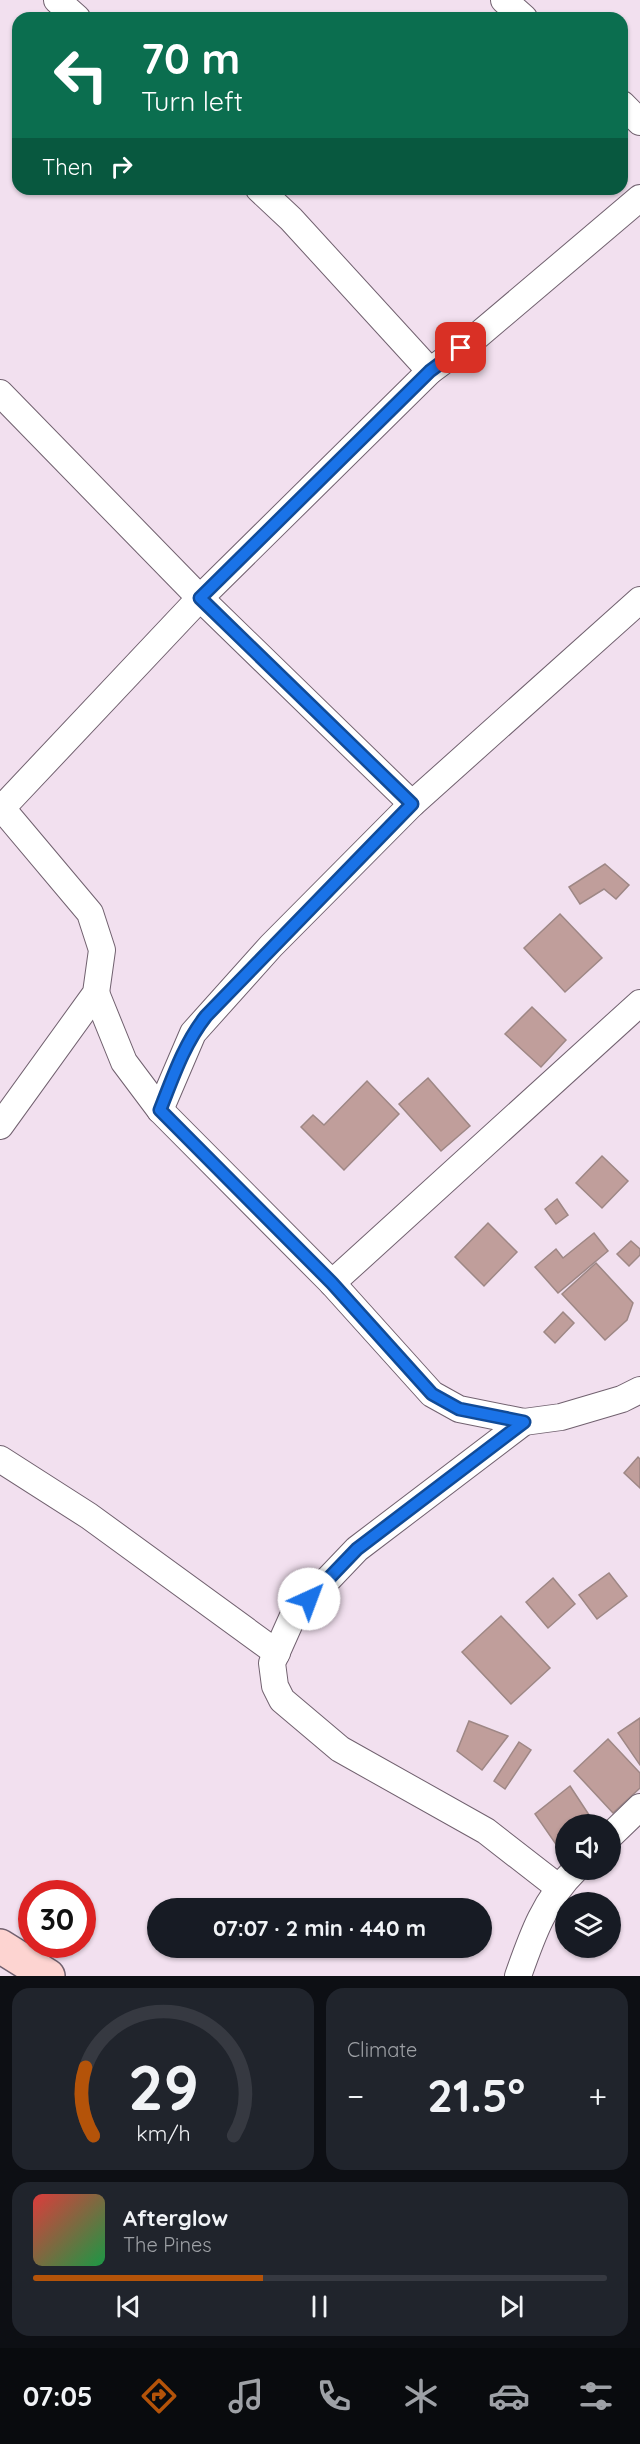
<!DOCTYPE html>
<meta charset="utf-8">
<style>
body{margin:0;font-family:Quicksand,sans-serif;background:#20242c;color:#f1f3f6;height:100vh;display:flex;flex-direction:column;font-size:22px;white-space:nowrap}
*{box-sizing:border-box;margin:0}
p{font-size:20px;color:#9ea1a6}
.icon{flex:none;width:33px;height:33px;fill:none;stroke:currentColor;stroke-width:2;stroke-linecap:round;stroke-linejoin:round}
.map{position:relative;height:1976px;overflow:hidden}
.panel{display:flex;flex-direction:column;gap:12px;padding:12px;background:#0d0f14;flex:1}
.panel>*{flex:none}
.top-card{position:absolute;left:12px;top:12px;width:616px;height:183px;border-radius:18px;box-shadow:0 2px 4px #0004;background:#0b6e4f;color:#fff;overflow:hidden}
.fabs{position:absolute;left:555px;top:1814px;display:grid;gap:12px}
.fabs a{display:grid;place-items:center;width:66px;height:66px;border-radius:50%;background:#171b24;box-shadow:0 2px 4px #0004;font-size:30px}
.speed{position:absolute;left:18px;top:1880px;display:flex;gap:12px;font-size:30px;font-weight:700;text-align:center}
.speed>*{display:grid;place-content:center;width:78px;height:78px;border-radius:50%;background:#171b24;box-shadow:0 2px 4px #0004;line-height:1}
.speed .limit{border:9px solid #d22;background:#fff;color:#111}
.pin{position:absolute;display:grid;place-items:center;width:51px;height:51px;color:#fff;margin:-26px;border-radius:12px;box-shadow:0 3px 9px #0006}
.me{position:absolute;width:66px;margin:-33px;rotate:43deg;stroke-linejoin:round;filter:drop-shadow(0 0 4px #0008)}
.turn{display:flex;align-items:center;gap:21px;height:126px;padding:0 30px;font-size:27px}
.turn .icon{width:78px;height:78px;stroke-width:2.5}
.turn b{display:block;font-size:42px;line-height:51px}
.then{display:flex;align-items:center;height:57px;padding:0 30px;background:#0003;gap:12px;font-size:22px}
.big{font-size:45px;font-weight:700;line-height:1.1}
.panel .widget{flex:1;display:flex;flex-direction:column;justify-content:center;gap:9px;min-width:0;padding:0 21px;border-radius:18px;background:#20242c}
.panel .dial{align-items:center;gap:0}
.dial svg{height:156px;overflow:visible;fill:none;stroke:#363941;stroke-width:7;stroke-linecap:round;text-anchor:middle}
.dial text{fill:#f1f3f6;stroke:none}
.song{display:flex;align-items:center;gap:18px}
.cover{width:72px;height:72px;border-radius:9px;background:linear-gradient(135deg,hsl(0 70% 55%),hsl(140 70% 35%))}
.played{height:6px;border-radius:3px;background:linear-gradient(90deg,#b45309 40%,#363941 40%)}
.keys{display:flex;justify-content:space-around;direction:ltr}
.heat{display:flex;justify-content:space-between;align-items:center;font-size:33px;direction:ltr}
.panel .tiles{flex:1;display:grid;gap:12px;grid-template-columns:1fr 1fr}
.widget:last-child{grid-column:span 2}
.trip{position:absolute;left:147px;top:1898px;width:345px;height:60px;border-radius:30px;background:#171b24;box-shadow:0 2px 4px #0004;font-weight:700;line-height:60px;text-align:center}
.tabs{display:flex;height:96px;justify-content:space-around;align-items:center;background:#090b0e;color:#9ea1a6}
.tabs .icon{width:42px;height:42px}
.tabs .selected{color:#b45309}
.tabs b{font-size:27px;color:#f1f3f6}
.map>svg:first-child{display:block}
.building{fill:#c09e9b;stroke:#9e8785;stroke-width:1.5}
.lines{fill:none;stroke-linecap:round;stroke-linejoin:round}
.street-casing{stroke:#71616f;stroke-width:28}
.secondary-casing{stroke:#71616f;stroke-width:36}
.street{stroke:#fff;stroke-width:26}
.secondary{stroke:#fdd4d1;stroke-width:33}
.route-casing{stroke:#114b97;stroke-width:15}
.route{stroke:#1a73e8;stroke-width:10}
</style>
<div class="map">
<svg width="640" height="1976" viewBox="0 0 640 1976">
<rect width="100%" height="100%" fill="#f2e0ef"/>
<g class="building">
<polygon points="605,864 629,885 616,899 604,889 580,904 569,887"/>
<polygon points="560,914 602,958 565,992 524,948"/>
<polygon points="532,1007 566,1040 541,1067 505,1034"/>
<polygon points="428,1078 470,1126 441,1151 399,1104"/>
<polygon points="367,1081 399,1114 344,1170 301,1127 313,1115 324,1125"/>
<polygon points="602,1156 628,1181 602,1208 576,1183"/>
<polygon points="557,1199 568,1215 556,1224 545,1209"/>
<polygon points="488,1223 517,1252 484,1286 455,1257"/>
<polygon points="594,1233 608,1251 558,1293 535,1267 556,1249 563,1258"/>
<polygon points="631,1241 640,1249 640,1255 629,1266 617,1254"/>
<polygon points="596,1263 633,1303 627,1320 605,1340 562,1294"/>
<polygon points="563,1312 574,1323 555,1343 544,1332"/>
<polygon points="638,1457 640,1459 640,1488 624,1473"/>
<polygon points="609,1573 627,1596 597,1619 579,1595"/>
<polygon points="553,1578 575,1604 548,1628 526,1602"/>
<polygon points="501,1616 550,1668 511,1704 462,1652"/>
<polygon points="640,1718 640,1765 618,1733"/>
<polygon points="469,1721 508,1736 482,1770 457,1751"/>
<polygon points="608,1739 640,1773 640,1788 613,1813 574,1771"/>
<polygon points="519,1742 531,1750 505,1789 494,1781"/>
<polygon points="570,1786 595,1824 566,1824 566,1850 562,1853 535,1814"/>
</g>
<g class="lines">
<defs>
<g id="street">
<polyline points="57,0 77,18"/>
<polyline points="504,0 524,18"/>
<polyline points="622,104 640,122"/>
<polyline points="259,189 291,219 430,371"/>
<polyline points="0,393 200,598 412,804"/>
<polyline points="0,806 90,913 102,950 96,993 0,1126"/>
<polyline points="2,808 200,598 430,371 476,337 640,198"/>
<polyline points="96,993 124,1062 160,1110 332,1283 432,1394 459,1409 524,1422 561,1417 622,1399 640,1390"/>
<polyline points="160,1110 193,1033 271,946 412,804 640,600"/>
<polyline points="332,1283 640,1003"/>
<polyline points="524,1422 357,1549 293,1616 272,1663 275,1686 282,1700 340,1749 486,1831 558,1887"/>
<polyline points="0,1459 89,1516 277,1653"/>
<polyline points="610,1836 640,1807"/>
<path d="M 518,1976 C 532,1936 545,1899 576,1869"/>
</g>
<polyline id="secondary" points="0,1946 48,1976"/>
</defs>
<use href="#street" class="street-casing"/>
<use href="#secondary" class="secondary-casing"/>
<use href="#street" class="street"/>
<use href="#secondary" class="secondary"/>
</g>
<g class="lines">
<defs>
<path id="route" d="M 309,1599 L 357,1549 L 524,1422 L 459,1409 L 432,1394 L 332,1283 L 160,1110 C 173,1077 184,1044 206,1016 L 412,804 L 200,598 L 430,371 L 461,348"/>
</defs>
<use href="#route" class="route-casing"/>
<use href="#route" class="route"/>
</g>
</svg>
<div class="fabs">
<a><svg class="icon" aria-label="sound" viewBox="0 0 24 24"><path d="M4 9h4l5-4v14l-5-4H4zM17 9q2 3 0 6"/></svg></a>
<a><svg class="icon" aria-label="layers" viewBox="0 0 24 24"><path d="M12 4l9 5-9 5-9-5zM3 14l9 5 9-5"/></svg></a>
</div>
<div class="speed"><div class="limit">30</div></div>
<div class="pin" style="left:461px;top:348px;background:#d93025"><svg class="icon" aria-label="arrive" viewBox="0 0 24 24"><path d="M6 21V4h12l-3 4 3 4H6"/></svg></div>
<svg class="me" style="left:309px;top:1599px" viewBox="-20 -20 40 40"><circle r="19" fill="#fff"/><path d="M0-13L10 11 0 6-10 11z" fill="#1a73e8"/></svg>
<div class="trip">07:07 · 2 min · 440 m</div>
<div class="top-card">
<div class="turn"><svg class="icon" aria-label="left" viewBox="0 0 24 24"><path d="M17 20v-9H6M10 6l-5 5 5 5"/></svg><div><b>70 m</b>Turn left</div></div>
<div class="then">Then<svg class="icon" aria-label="right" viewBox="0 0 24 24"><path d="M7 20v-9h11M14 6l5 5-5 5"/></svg></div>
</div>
</div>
<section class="panel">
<div class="tiles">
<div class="widget dial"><svg viewBox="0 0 100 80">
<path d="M14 69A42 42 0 1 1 86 69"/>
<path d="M14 69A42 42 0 0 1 10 34" stroke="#b45309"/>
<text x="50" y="56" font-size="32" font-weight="700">29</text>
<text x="50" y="72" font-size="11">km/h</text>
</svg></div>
<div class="widget"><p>Climate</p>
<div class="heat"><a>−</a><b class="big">21.5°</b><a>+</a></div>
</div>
<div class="widget">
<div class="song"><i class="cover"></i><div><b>Afterglow</b><p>The Pines</p></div></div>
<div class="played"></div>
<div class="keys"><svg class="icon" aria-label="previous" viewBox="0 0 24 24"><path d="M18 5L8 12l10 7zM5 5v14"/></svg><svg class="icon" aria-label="pause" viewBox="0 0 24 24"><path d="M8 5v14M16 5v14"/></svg><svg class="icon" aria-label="next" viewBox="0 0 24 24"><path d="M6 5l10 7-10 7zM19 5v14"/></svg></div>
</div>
</div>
</section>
<nav class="tabs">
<b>07:05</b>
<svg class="icon selected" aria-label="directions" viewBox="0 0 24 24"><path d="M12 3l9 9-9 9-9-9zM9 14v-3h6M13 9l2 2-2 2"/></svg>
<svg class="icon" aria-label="music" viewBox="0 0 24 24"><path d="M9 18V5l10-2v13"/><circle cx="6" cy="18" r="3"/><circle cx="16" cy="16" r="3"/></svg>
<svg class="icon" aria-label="phone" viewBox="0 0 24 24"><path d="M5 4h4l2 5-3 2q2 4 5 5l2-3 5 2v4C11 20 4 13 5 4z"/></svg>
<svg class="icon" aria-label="climate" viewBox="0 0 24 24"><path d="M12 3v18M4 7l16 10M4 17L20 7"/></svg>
<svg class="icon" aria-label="car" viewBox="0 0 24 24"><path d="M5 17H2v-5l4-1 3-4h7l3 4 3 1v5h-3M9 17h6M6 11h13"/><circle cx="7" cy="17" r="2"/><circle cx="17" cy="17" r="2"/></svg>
<svg class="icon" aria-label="filters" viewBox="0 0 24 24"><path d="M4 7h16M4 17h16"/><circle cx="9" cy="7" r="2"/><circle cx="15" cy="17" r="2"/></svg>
</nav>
